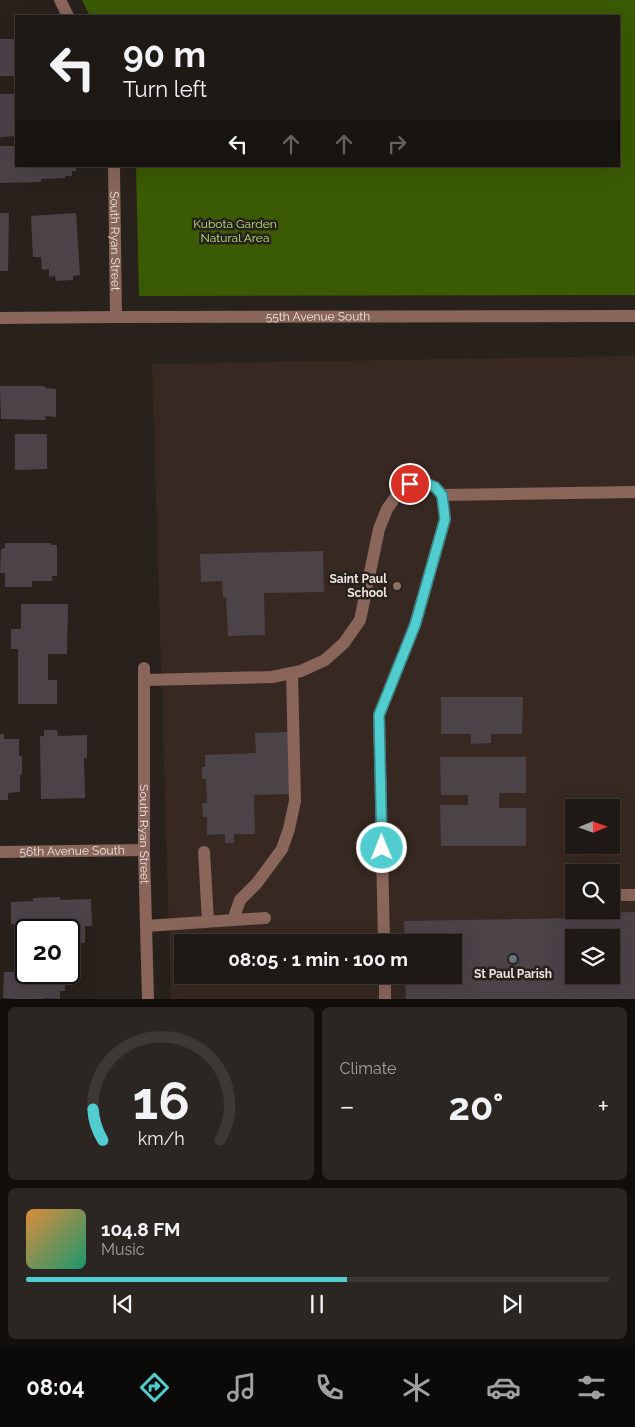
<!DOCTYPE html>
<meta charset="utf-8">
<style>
body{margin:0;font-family:Raleway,sans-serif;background:#2c2622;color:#f1f3f6;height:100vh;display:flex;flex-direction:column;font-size:19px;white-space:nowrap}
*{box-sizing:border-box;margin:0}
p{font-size:16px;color:#a1a0a0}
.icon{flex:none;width:28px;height:28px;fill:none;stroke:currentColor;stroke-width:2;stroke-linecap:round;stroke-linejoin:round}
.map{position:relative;height:999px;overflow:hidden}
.drawer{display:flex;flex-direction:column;gap:8px;padding:8px;background:#110e0c;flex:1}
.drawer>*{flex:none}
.hud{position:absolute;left:15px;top:15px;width:605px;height:152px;border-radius:0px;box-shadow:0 5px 20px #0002,0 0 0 1px #3c3834;background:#1f1915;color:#f1f3f6;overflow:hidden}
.needle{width:32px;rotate:89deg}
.controls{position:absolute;left:565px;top:799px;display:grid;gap:10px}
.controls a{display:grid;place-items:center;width:55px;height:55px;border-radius:0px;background:#1f1915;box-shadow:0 5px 20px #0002,0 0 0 1px #3c3834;font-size:25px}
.speed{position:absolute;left:15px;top:919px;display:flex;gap:10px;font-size:25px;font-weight:700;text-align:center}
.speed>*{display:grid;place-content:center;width:65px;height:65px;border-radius:50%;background:#1f1915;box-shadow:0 5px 20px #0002,0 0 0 1px #3c3834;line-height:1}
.speed .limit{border:2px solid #111;border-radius:8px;background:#fff;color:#111}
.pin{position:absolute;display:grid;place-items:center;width:42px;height:42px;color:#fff;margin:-21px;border:2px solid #fff;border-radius:50%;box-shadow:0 1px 5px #0007}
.me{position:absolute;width:55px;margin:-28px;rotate:359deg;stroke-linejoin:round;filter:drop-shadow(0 0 4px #0008)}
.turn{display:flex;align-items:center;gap:18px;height:105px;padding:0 25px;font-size:22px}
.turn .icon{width:65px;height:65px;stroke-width:2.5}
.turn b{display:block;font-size:35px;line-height:42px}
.lanes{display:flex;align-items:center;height:48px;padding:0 25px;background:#0003;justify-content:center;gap:25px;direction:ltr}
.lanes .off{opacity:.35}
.big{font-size:38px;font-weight:700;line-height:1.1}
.drawer .card{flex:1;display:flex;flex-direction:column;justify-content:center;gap:8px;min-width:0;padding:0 18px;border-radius:8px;background:#2c2622}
.drawer .dial{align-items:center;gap:0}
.dial svg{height:130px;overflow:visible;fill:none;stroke:#3c3834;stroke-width:7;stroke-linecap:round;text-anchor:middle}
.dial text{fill:#f1f3f6;stroke:none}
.song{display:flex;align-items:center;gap:15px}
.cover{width:60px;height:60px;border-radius:8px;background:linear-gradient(135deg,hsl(30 70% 55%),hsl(160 70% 35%))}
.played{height:5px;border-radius:2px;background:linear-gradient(90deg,#52cdcf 55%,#3c3834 55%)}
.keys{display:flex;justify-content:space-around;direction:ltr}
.heat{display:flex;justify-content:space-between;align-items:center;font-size:28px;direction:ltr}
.drawer .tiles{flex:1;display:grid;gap:8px;grid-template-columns:1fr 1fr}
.card:last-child{grid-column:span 2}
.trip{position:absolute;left:174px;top:934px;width:288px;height:50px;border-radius:0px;background:#1f1915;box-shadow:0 5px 20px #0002,0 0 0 1px #3c3834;font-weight:700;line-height:50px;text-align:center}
.tab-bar{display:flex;height:80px;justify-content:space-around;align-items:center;background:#0c0a08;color:#a1a0a0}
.tab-bar .icon{width:35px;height:35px}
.tab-bar .on{color:#52cdcf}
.tab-bar b{font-size:22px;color:#f1f3f6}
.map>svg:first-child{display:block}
.built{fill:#372921;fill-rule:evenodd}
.forest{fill:#3b5a04}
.building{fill:#4c4349;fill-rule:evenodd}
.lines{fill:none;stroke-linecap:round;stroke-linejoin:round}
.minor{stroke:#89655a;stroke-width:12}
.route-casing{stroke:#358587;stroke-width:12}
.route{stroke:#52cdcf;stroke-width:9}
.education-dot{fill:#8d6e63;stroke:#29211c;stroke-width:2}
.worship-dot{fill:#6b7280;stroke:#29211c;stroke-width:2}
.labels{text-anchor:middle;stroke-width:5;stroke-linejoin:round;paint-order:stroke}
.park-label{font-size:12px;fill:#b2e27b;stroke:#29211c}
.street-label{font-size:12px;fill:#ebe5e2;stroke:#29211c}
.poi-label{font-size:12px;font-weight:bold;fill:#ebe5e2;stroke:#29211c;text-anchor:end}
</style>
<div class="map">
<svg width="635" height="1000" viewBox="0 0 635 1000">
<rect width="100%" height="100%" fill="#29211c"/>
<path class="built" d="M 635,356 L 635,999 L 171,999 L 152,364 ZM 574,808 L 611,808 L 611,845 L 574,845 ZM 574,872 L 611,872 L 611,910 L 574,910 ZM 574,938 L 611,938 L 611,975 L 574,975 ZM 182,942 L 452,942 L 452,975 L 182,975 Z"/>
<polygon class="forest" points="82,0 635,0 635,295 139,296 136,166 619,166 619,16 90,16"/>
<g class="building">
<polygon points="0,39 13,39 16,42 15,76 0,76"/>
<polygon points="0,94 16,94 16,136 0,137"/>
<polygon points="0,146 16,146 16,166 76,166 76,171 72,171 72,176 65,176 65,178 41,179 41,182 0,183"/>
<polygon points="0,213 9,213 8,271 0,271"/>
<polygon points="76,213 80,275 73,276 73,280 56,281 55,276 49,277 49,269 42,270 41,257 33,257 31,216"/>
<polygon points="0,386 45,386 45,388 56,389 56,417 45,416 46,420 1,419"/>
<polygon points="15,434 47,434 47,469 15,470"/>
<polygon points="5,543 51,543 51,545 57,545 57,576 52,576 52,581 32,581 32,587 5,587 5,573 0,573 1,549 5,548"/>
<polygon points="323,551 324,592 264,593 265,635 228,636 226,597 223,597 222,581 201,582 200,554"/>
<polygon points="21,604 68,604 67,654 48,654 48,680 57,680 57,704 18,704 18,649 11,649 11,629 21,629"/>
<polygon points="441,697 523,697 522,734 491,734 491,743 471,744 471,734 441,734"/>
<polygon points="44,730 57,730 58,736 87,735 87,758 84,758 85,798 41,799 40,736 44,736"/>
<polygon points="288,732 290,794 254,795 255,834 234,834 234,843 225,843 225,834 207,835 207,817 203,817 202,803 207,803 206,779 202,779 202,767 205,767 205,755 256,753 255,733"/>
<polygon points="0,734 4,734 4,739 19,739 19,756 22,756 22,775 20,775 20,792 8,793 8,800 0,800"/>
<polygon points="440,757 526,757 526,793 499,793 499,808 526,808 526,846 441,846 440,805 468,805 468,795 441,795"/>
<polygon points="60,897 60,900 91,899 92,926 85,926 85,943 69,943 69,930 26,930 26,944 17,944 17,924 11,924 11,902 33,901 33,898"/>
<path d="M 635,912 L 635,1000 L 406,1000 L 405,975 L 452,975 L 452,942 L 405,942 L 404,921 L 594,918 L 594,913 ZM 574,938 L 611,938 L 611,975 L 574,975 Z"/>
<polygon points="4,972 59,972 58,975 65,975 65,991 60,991 60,999 44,998 44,1000 28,1000 3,998"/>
</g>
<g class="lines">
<g class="minor">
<polyline points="60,0 68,16"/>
<path id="s1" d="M 114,166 L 116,317"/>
<path id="s2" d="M 0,318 L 116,317 L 635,316"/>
<polyline points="442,495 635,492"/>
<path id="s3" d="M 144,668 L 144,850 L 148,1000"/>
<polyline points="144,680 272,677 301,671 325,660 344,643 360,620 379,529 387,509 397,495 410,484 425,483 435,487 442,495 445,519 415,625 379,715 384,942"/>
<path id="s4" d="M 0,852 L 144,850"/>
<polyline points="204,852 208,921"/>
<polyline points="618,895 635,895"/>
<polyline points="233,920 240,900 257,883 271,864 282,849 289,829 295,801 292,673"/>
<polyline points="146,926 265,918"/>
<polyline points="385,975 385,1000"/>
</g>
</g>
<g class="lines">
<defs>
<polyline id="route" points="382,848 379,715 415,625 445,519 442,495 435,487 425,483 410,484"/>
</defs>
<use href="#route" class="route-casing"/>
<use href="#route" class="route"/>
</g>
<circle class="education-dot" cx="397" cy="586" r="5"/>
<circle class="worship-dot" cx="513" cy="959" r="5"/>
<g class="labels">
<g class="park-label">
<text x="235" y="228">Kubota Garden<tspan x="235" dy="14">Natural Area</tspan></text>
</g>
<g class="street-label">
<text dy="4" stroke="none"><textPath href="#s1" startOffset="75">South Ryan Street</textPath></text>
<text dy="4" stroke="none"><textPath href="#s2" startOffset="318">55th Avenue South</textPath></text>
<text dy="4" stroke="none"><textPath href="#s3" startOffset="166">South Ryan Street</textPath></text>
<text dy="4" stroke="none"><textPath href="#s4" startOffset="72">56th Avenue South</textPath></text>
</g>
<g class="poi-label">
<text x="387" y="583">Saint Paul<tspan x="387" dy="14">School</tspan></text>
<text x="513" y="978" text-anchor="middle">St Paul Parish</text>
</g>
</g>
</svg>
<div class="controls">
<a><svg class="needle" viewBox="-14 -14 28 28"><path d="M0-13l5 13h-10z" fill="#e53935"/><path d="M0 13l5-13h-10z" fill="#a1a0a0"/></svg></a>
<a><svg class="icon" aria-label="search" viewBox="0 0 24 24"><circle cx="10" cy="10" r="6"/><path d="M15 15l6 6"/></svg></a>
<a><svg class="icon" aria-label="layers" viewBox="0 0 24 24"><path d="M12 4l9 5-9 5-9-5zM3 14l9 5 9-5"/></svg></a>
</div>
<div class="speed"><div class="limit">20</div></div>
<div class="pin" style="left:410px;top:484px;background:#d93025"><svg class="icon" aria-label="arrive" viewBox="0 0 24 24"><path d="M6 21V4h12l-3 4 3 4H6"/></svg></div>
<svg class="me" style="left:382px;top:848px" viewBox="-20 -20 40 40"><circle r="17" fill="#52cdcf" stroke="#fff" stroke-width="3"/><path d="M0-11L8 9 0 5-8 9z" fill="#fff"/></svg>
<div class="trip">08:05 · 1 min · 100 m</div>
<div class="hud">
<div class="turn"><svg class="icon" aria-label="left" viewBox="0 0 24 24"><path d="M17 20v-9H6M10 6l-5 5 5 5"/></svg><div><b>90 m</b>Turn left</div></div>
<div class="lanes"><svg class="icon" aria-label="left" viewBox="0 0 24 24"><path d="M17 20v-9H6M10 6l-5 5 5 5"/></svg><svg class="icon off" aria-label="ahead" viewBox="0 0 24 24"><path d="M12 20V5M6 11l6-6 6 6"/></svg><svg class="icon off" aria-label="ahead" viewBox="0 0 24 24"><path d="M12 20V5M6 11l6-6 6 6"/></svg><svg class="icon off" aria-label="right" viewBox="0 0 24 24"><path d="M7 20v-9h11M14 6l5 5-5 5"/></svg></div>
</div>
</div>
<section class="drawer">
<div class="tiles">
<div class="card dial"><svg viewBox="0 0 100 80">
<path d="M14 69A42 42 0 1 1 86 69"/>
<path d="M14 69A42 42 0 0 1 8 50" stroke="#52cdcf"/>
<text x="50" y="56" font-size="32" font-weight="700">16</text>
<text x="50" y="72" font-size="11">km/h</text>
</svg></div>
<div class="card"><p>Climate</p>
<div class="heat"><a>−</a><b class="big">20°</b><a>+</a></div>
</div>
<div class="card">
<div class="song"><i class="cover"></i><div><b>104.8 FM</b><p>Music</p></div></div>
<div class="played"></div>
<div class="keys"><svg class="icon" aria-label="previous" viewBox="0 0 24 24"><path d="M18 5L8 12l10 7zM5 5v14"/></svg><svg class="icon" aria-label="pause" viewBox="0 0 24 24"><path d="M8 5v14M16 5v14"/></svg><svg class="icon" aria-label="next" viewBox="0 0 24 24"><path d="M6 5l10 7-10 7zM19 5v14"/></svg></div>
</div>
</div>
</section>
<nav class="tab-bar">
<b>08:04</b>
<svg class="icon on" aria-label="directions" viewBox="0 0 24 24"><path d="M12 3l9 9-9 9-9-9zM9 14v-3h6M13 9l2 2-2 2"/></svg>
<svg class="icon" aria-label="music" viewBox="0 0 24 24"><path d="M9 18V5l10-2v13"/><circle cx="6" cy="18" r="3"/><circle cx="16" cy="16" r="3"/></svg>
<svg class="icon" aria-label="phone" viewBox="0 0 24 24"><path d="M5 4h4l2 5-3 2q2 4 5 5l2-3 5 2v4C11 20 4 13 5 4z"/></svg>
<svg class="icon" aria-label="climate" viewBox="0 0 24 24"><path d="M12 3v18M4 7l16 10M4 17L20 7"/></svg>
<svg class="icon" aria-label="car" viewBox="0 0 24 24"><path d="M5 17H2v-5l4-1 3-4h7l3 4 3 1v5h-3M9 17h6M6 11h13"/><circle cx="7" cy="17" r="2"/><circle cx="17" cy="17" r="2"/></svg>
<svg class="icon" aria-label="filters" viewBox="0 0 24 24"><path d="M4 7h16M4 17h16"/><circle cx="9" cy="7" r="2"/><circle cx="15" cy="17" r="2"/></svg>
</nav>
